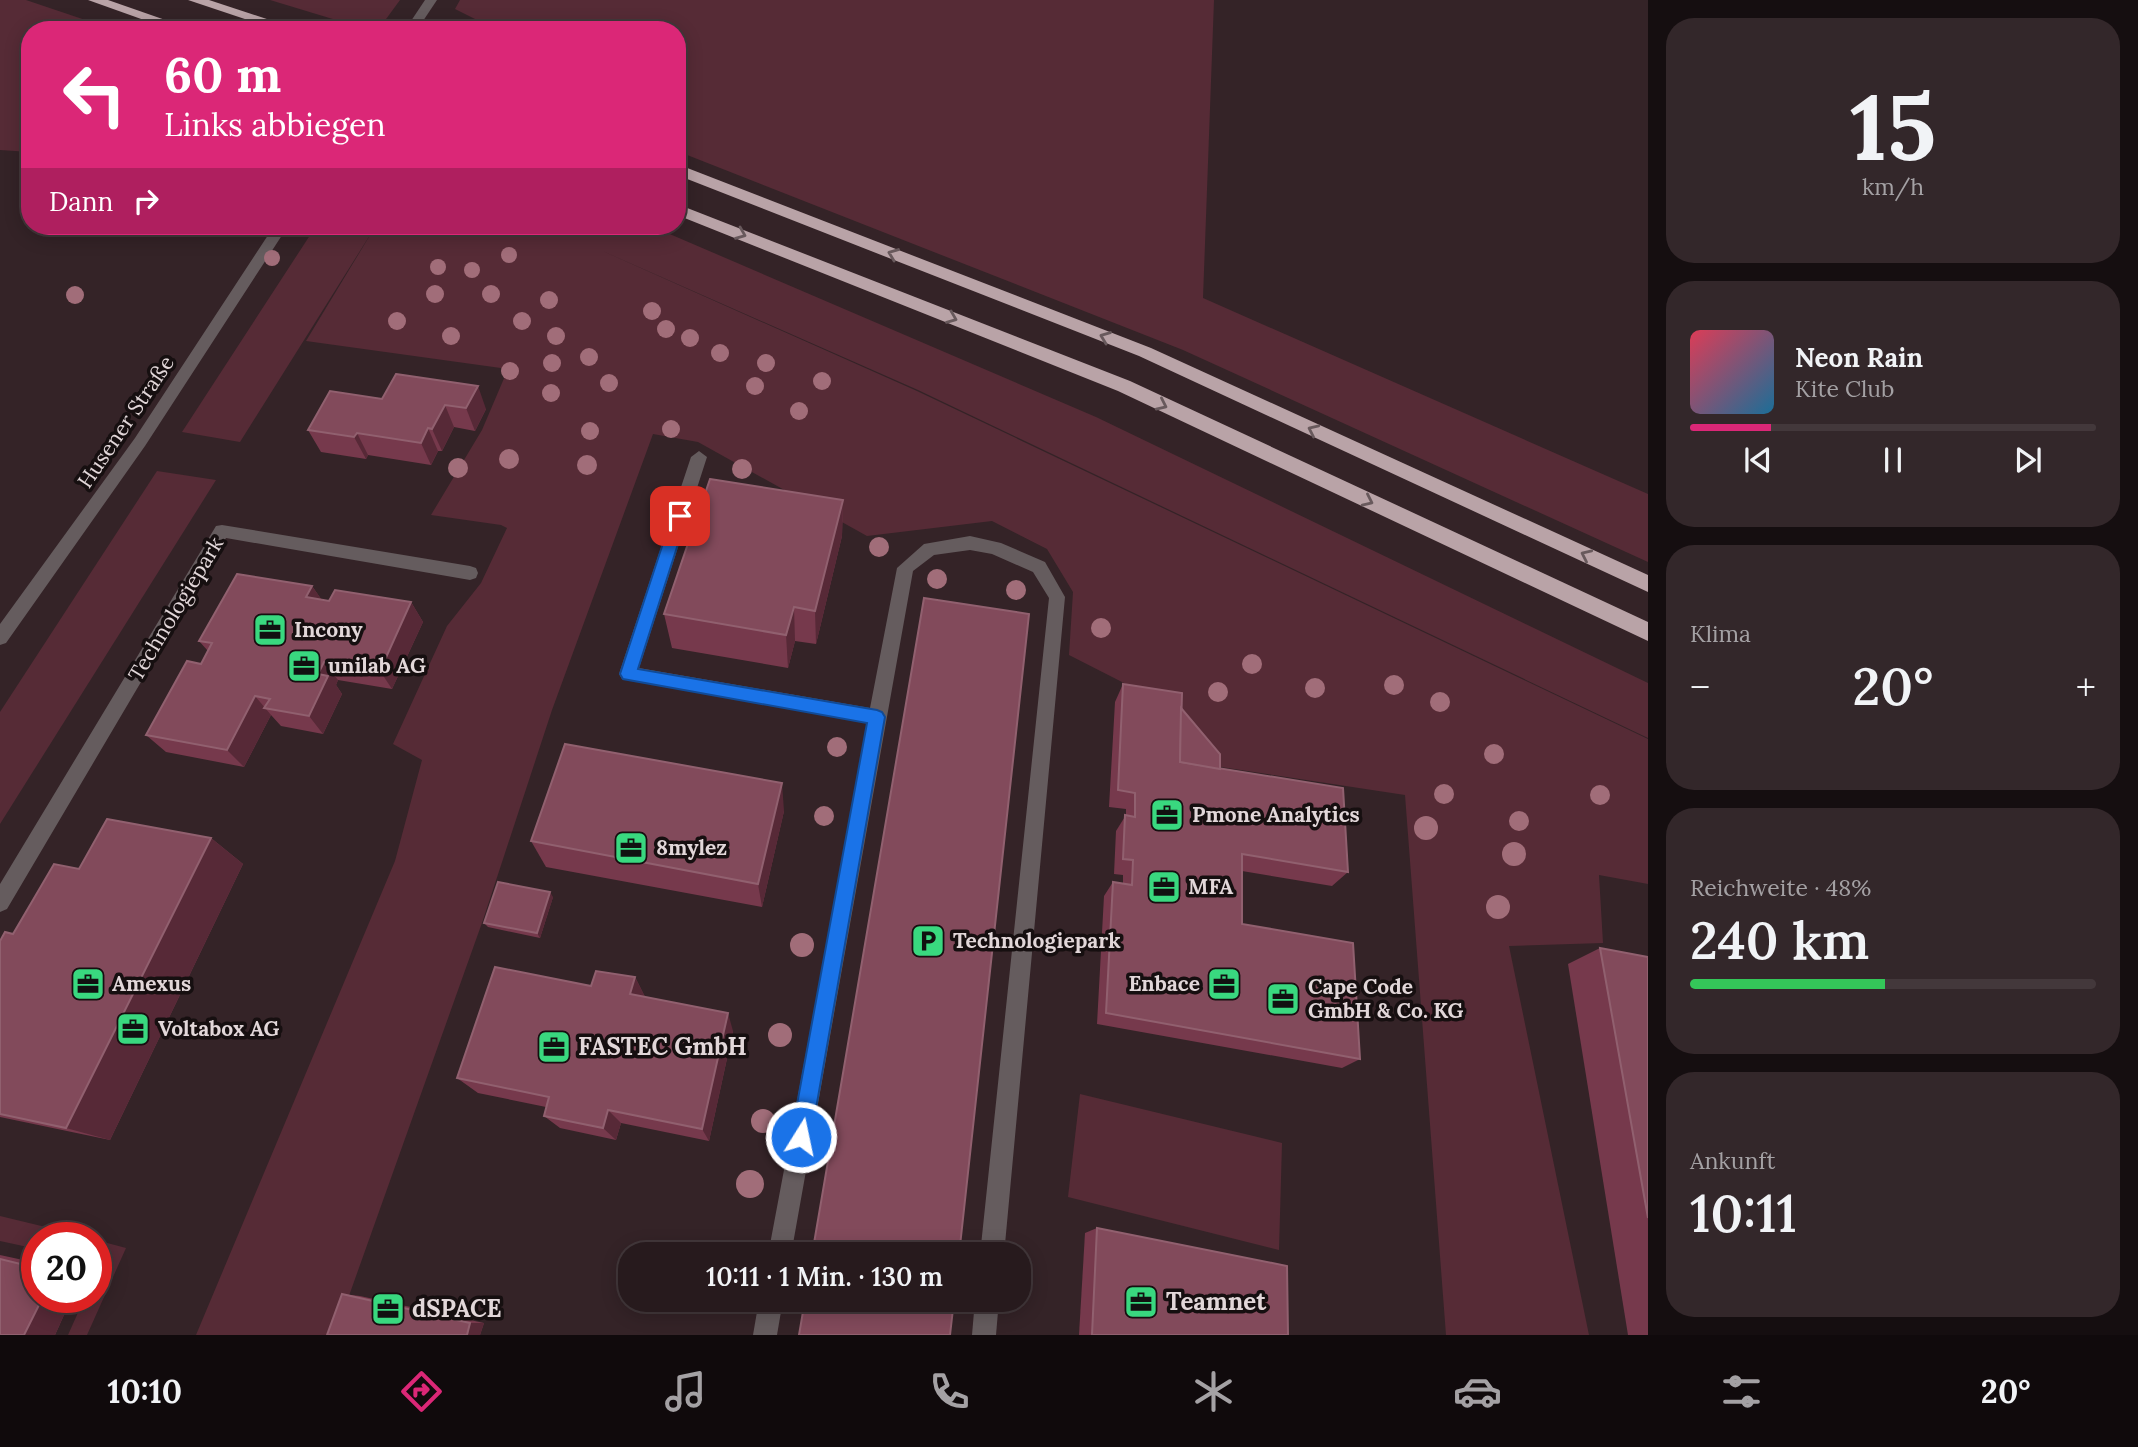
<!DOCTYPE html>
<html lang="de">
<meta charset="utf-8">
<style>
body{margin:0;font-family:Lora,serif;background:#33272a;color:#f1f3f6;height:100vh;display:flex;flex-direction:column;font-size:26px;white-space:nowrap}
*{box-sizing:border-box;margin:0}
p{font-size:23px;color:#a4a1a4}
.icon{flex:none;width:38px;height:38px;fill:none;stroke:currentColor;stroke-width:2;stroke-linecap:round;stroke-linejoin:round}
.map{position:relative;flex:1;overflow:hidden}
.drawer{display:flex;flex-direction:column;gap:18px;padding:18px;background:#150e10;width:490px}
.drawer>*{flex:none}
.banner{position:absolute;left:21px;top:21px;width:665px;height:214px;border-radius:28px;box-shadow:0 4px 18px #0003,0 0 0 2px #43383b;background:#db2777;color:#fff;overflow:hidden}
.speed{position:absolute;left:21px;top:1222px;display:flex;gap:14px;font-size:35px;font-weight:700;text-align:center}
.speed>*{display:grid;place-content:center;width:91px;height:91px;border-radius:50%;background:#271a1d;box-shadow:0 4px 18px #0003,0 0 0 2px #43383b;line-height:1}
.speed .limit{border:10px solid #d22;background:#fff;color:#111}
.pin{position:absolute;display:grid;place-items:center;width:60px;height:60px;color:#fff;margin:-30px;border-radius:14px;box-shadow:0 4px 10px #0006}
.me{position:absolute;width:77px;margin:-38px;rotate:10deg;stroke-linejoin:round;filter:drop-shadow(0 0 5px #0008)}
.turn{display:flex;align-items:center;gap:24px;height:147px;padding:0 28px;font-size:32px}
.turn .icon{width:91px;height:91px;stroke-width:2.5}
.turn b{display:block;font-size:49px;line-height:60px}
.then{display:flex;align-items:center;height:66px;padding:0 28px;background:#0003;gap:14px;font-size:26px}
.big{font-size:52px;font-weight:600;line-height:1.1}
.drawer .card{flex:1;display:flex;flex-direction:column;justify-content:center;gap:10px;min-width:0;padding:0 24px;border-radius:28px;background:#33272a}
.drawer .dial{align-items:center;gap:0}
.dial b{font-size:91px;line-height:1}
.song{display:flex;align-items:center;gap:21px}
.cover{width:84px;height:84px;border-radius:10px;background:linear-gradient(135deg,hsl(350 70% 55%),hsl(200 70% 35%))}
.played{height:7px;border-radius:4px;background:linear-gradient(90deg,#db2777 20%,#43383b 20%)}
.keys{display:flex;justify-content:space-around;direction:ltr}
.heat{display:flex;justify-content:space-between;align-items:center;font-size:38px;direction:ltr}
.charge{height:10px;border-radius:5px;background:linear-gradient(90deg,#34c759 48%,#43383b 0)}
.trip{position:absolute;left:618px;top:1242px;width:413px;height:70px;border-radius:28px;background:#271a1d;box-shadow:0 4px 18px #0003,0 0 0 2px #43383b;font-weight:600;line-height:70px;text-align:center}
.dock{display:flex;height:112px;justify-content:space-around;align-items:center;background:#100a0c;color:#a4a1a4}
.dock .icon{width:49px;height:49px}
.dock .active{color:#db2777}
.dock b{font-size:32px;color:#f1f3f6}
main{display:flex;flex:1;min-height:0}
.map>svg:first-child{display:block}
.green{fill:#562b36}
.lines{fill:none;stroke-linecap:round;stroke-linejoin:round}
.minor{fill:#655c5e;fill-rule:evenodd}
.highway{fill:#b9a3a7;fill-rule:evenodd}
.tree{fill:#a16d79}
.wall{fill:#76394c}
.shaded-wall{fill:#572937}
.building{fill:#824a5b;stroke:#91606f;stroke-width:2}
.oneway{stroke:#68595c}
.route{fill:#1a73e8;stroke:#114b97;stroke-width:2}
.labels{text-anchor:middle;stroke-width:7;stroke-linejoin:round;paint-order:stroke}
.street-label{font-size:21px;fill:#e2d7d9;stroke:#160f10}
.poi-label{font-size:21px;font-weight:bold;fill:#e2d7d9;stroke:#160f10;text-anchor:start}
.near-poi-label{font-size:24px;font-weight:bold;fill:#e2d7d9;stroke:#160f10;text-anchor:start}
</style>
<main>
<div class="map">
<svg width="1648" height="1335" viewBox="0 0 1648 1335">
<rect width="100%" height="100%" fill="#342327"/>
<g class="green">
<polygon points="0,0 26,0 115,30 30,30 30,152 0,150"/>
<polygon points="270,0 400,0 378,30 369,30"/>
<polygon points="460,0 1214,0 1203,298 1648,494 1648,562 1183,350 677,151 677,30 497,30 455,9"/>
<polygon points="316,226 651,226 1096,417 1648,683 1648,738 918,390 598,249 917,391 1648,739 1648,884 1599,875 1603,943 1509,946 1589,1335 1446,1335 1405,795 1221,767 1175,709 1069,655 1073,592 1047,549 992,521 867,536 698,442 653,434 552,710 483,920 335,1335 196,1335 395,861 422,760 393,744 447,626 481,583 507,528 501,525 431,515 482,430 508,369 306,341 375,227 240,442 182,432"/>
<polygon points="157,471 216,480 0,824 0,712"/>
<polygon points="1080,1094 1282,1143 1279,1250 1068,1197"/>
<polygon points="0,1216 87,1237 37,1237 37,1249 0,1241"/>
<polygon points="96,1240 126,1248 87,1335 68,1335 85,1297 96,1297 96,1273 100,1264 96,1263"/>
</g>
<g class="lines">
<g class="minor">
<polygon points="425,0 437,0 417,30 405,30"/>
<polygon points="274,226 288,226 145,446 6,643 0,645 0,624 135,438"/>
<polygon points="699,451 707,457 639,668 870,708 897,568 924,544 970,536 1001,543 1045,562 1065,597 1004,1255 980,1255 1049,598 1033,572 992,554 970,550 934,555 913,571 791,1255 768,1255 868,723 622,679 619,674 691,457"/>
<polygon points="222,525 470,566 476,568 478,573 476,578 470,580 226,538 7,909 0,912 0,884 216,526"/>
<polygon points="759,1300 783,1300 777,1335 753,1335"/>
<polygon points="975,1300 999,1300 996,1335 972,1335"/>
</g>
<g class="highway">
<polygon points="88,0 108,0 194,30 172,30"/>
<polygon points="188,0 209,0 300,30 278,30"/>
<polygon points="677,164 1151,348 1648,575 1648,592 1139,356 677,175"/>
<polygon points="677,204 1130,381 1648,622 1648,641 1118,391 677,215"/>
</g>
</g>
<g class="tree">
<circle cx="509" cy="255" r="8"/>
<circle cx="272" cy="258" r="8"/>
<circle cx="438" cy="267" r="8"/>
<circle cx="472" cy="270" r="8"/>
<circle cx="435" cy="294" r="9"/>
<circle cx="491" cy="294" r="9"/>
<circle cx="75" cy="295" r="9"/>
<circle cx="549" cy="300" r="9"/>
<circle cx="652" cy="311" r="9"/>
<circle cx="397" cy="321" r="9"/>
<circle cx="522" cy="321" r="9"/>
<circle cx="666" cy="329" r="9"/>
<circle cx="451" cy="336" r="9"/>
<circle cx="556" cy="336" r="9"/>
<circle cx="690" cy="338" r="9"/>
<circle cx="720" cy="353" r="9"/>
<circle cx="589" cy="357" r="9"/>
<circle cx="552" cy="363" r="9"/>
<circle cx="766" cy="363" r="9"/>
<circle cx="510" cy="371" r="9"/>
<circle cx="822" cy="381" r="9"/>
<circle cx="609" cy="383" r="9"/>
<circle cx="755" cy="386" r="9"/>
<circle cx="551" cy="393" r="9"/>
<circle cx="799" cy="411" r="9"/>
<circle cx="671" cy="429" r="9"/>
<circle cx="590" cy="431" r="9"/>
<circle cx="509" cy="459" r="10"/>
<circle cx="587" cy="465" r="10"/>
<circle cx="458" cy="468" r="10"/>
<circle cx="742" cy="469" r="10"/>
<circle cx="879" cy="547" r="10"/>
<circle cx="937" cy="579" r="10"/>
<circle cx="1016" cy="590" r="10"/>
<circle cx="1101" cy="628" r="10"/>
<circle cx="1252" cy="664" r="10"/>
<circle cx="1394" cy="685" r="10"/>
<circle cx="1315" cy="688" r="10"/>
<circle cx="1218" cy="692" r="10"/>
<circle cx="1440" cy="702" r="10"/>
<circle cx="837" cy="747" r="10"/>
<circle cx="1494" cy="754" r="10"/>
<circle cx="1444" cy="794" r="10"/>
<circle cx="1600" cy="795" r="10"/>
<circle cx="824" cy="816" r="10"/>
<circle cx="1519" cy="821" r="10"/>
<circle cx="1426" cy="828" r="12"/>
<circle cx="1514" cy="854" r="12"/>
<circle cx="1498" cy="907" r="12"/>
<circle cx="802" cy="945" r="12"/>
<circle cx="780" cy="1035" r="12"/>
<circle cx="763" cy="1121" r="12"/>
<circle cx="750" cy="1184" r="14"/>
</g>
<g class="wall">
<polygon points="382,399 486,409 475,431 454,427 442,451 438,451 431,465 368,455 366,459 321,452 308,430"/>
<polygon points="843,500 842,536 816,644 795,641 788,668 672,648 664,614"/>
<polygon points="312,586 321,599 329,601 411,602 423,622 392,689 338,680 336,685 342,694 323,734 281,726 271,715 244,767 166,752 146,735 201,664 208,651 199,641"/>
<polygon points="1123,684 1181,708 1220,769 1348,872 1332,886 1242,871 1242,924 1360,1059 1342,1068 1097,1024 1104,896 1113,882 1123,884 1123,875 1114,874 1116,831 1126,815 1126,809 1109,807 1115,702"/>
<polygon points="784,811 762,907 546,867 531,841"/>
<polygon points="211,838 243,864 110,1140 0,1117 0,941 13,934 79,869"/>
<polygon points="553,897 540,938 488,927 484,923"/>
<polygon points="1600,948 1648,957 1648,1335 1628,1335 1568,964"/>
<polygon points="635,977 645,997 733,1031 709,1141 621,1123 616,1140 560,1128 544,1116 546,1107 478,1093 457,1078 591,986"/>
<polygon points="1097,1228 1288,1335 1079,1335 1085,1233"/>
<polygon points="0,1255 37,1263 37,1297 72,1297 55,1335 0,1335"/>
<polygon points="342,1294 360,1296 484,1323 480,1335 327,1335"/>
</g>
<g class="shaded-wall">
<polygon points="478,386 486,409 475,431 466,408"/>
<polygon points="445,405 454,427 442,451 432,429"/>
<polygon points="428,428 438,451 431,465 421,443"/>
<polygon points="357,433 368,455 366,459 354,437"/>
<polygon points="843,500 842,536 816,644 815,611"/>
<polygon points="312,586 326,606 306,597"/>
<polygon points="411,602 423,622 392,689 380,671"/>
<polygon points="794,607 795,641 788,668 786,635"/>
<polygon points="324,662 338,680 336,685 342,694 323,734 309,716 318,674"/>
<polygon points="255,696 271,715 244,767 227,750"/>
<polygon points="782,783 784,811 762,907 758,884"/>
<polygon points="211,838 243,864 110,1140 66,1128"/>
<polygon points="550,892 553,897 540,938 537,933"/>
<polygon points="635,977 645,997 630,994"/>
<polygon points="728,1013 733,1031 709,1141 702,1129"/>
<polygon points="608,1110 621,1123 616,1140 603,1128"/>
<polygon points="43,1297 72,1297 55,1335 24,1335"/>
<polygon points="470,1323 484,1323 480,1335 467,1335"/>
</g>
<g class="building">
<polygon points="396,374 478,386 466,408 445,405 432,429 428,428 421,443 357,433 354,437 308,430 330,391 382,399"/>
<polygon points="710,479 843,500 815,611 794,607 786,635 664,614"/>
<polygon points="237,574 312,586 306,597 329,601 335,590 411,602 380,671 324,662 318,674 328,676 309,716 264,708 270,699 255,696 227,750 146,735 187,661 201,664 212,643 199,641"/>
<polygon points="924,598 1029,614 959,1255 812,1255"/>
<polygon points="1123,684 1182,693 1180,762 1343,788 1348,872 1242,854 1242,924 1353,943 1360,1059 1106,1013 1113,882 1132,885 1133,860 1123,859 1125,815 1135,817 1135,793 1118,790"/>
<polygon points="1181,708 1220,754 1220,769 1180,762"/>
<polygon points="565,744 782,783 758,884 531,841"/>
<polygon points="107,819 211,838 66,1128 0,1114 0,941 5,932 13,934 54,864 79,869"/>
<polygon points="498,882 550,892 537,933 484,923"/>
<polygon points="1600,948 1648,957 1648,1218"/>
<polygon points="495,967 591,986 596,971 635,977 630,994 728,1013 702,1129 608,1110 603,1128 573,1122 544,1116 549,1097 457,1078"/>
<polygon points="1097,1228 1287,1266 1288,1335 1092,1335"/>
<polygon points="0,1259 37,1268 37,1297 43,1297 24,1335 0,1335"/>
<polygon points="342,1294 470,1323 467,1335 327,1335"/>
<polygon points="805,1300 954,1300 950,1335 799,1335"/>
</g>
<defs><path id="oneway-chevron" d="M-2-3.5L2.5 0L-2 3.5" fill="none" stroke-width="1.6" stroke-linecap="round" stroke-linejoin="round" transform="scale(1.75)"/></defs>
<g class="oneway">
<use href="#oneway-chevron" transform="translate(741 234) rotate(22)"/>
<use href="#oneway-chevron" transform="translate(893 254) rotate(-159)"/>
<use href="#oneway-chevron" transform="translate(952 318) rotate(22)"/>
<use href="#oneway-chevron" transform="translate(1105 337) rotate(-159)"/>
<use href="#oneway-chevron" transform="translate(1162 405) rotate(25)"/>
<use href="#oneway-chevron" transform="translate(1313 430) rotate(-155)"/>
<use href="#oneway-chevron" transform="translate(1368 501) rotate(25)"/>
<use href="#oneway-chevron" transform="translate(1586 555) rotate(-155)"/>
</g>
<polygon class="route" points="680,510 687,516 638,669 877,710 882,712 885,717 811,1137 808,1144 801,1147 794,1144 791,1137 867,723 623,679 620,674 672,516"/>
<defs>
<symbol id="office-square" viewBox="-11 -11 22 22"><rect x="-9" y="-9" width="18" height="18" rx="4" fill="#39d87f" stroke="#160f10"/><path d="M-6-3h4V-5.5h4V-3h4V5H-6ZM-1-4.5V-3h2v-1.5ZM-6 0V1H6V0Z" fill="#111"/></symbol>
<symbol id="parking-square" viewBox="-11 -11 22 22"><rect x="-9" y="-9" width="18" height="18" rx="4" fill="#39d87f" stroke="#160f10"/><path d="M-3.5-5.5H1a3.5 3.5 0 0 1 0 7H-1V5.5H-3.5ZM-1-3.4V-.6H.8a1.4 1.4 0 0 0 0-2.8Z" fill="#111"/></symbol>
</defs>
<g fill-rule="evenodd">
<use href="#office-square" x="251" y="611" width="38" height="38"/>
<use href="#office-square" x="285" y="647" width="38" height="38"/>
<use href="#office-square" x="1148" y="796" width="38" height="38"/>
<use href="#office-square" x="612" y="829" width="38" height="38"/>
<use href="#office-square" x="1145" y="868" width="38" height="38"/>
<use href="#parking-square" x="909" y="922" width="38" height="38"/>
<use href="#office-square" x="69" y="965" width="38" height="38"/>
<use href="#office-square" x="1205" y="965" width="38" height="38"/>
<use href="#office-square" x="1264" y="980" width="38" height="38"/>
<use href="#office-square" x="114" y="1010" width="38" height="38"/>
<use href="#office-square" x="535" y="1028" width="38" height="38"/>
<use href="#office-square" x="1122" y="1283" width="38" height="38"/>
<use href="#office-square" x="369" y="1290" width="38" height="38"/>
</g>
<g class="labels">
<g class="street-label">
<text transform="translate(126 422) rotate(-56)" y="7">Husener Straße</text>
<text transform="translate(176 609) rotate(-59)" y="7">Technologiepark</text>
</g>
<g class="poi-label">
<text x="294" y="637">Incony</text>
<text x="328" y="673">unilab AG</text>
<text x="1192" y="822">Pmone Analytics</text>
<text x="656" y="855">8mylez</text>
<text x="1188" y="894">MFA</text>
<text x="953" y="948">Technologiepark</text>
<text x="112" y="991">Amexus</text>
<text x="1200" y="991" text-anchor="end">Enbace</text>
<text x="1308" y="994">Cape Code<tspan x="1308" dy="24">GmbH &amp; Co. KG</tspan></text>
<text x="158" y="1036">Voltabox AG</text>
</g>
<g class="near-poi-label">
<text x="578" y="1055">FASTEC GmbH</text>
<text x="1166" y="1310">Teamnet</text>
<text x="412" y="1317">dSPACE</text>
</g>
</g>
</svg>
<div class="speed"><div class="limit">20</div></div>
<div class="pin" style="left:680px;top:516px;background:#d93025"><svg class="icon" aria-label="arrive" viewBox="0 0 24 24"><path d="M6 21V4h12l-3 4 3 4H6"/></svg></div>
<svg class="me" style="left:801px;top:1137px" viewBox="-20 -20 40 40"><circle r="17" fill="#1a73e8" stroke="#fff" stroke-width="3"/><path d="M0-11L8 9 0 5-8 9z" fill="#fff"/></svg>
<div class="trip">10:11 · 1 Min. · 130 m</div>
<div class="banner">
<div class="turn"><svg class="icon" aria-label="left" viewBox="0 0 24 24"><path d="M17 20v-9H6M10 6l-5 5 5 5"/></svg><div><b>60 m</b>Links abbiegen</div></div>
<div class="then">Dann<svg class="icon" aria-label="right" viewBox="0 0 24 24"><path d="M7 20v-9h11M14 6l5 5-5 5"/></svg></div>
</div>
</div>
<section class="drawer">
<div class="card dial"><b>15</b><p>km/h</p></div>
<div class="card">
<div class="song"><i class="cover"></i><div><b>Neon Rain</b><p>Kite Club</p></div></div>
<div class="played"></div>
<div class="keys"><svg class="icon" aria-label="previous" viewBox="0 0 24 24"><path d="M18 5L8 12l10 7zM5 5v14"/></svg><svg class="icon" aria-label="pause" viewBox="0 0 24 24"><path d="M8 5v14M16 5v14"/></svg><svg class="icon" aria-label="next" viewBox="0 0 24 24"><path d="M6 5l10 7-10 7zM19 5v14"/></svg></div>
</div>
<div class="card"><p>Klima</p>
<div class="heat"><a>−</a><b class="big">20°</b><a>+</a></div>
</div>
<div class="card"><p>Reichweite · 48%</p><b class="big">240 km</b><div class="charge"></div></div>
<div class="card"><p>Ankunft</p><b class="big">10:11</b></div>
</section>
</main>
<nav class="dock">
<b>10:10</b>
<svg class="icon active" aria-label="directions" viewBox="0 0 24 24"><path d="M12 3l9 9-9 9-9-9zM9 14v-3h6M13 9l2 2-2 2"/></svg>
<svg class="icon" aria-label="music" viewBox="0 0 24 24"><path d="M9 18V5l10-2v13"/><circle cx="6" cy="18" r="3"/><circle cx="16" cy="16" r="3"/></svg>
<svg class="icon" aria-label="phone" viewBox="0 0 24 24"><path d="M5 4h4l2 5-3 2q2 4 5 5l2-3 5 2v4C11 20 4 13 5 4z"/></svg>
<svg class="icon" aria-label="climate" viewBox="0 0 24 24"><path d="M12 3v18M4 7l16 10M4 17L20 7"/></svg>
<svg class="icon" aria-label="car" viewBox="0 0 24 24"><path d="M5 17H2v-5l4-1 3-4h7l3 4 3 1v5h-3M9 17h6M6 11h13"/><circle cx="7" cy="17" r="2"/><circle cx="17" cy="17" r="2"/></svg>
<svg class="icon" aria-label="filters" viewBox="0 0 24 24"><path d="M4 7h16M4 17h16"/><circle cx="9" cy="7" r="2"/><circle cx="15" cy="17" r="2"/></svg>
<b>20°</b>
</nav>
